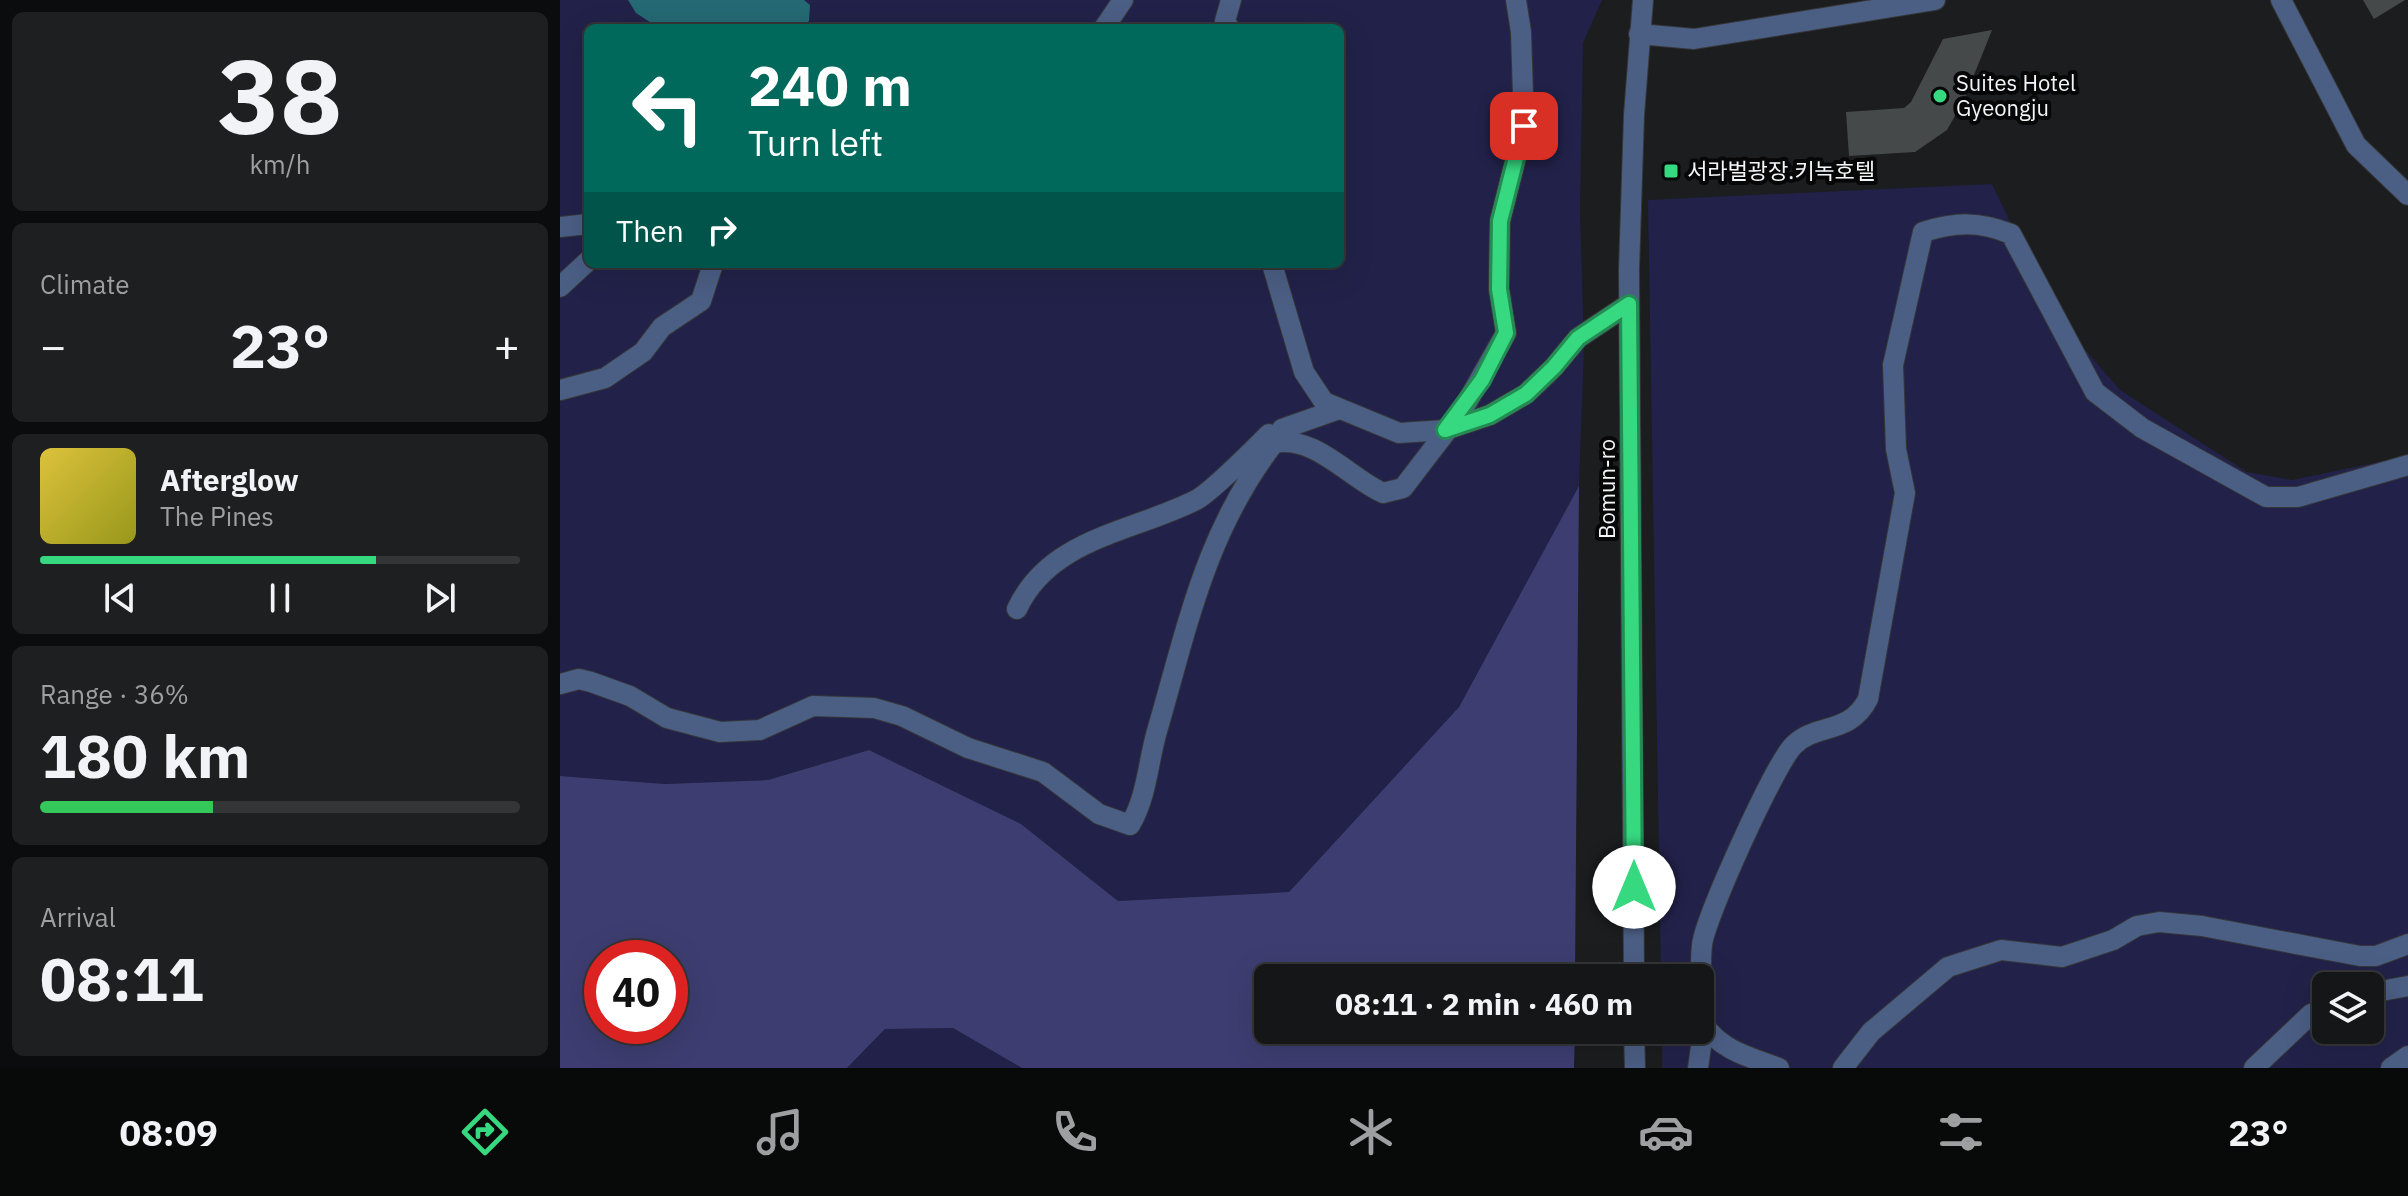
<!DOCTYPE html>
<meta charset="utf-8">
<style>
body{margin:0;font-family:"IBM Plex Sans","Noto Sans KR",sans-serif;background:#1d1f20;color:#f1f3f6;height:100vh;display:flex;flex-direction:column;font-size:30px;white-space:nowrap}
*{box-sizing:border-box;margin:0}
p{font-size:26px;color:#9d9fa1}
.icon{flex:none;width:44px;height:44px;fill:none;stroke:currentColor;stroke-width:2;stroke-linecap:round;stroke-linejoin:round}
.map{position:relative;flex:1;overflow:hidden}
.details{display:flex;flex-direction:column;gap:12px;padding:12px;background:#0b0c0d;width:560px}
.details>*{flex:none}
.top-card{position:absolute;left:24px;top:24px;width:760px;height:244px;border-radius:12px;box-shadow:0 8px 32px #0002,0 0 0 2px #333536;background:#00695c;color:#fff;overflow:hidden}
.fabs{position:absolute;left:1752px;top:972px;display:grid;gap:16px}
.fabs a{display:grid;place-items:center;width:72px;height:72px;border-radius:12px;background:#141617;box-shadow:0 8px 32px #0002,0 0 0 2px #333536;font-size:40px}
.speed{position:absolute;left:24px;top:940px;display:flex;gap:16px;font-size:40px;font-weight:700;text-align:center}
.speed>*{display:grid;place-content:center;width:104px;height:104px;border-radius:50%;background:#141617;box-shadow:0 8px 32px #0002,0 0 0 2px #333536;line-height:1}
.speed .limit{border:12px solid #d22;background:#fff;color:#111}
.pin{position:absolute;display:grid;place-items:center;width:68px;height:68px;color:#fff;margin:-34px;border-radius:16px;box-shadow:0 4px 12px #0006}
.me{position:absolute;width:88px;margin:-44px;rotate:0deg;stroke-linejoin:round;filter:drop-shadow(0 0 6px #0008)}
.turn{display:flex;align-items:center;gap:28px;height:168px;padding:0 32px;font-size:36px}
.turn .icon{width:104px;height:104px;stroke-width:2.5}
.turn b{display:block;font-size:56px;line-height:68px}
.then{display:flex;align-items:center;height:76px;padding:0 32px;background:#0003;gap:16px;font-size:30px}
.big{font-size:60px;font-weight:700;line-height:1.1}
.details .widget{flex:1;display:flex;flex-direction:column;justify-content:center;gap:12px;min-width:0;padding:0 28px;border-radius:12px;background:#1d1f20}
.details .dial{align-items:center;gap:0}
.dial b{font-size:104px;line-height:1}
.song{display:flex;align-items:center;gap:24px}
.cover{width:96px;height:96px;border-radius:12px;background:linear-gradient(135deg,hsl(50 70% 55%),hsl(60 70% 35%))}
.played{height:8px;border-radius:4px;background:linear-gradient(90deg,#36d880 70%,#333536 70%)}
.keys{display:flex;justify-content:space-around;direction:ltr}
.heat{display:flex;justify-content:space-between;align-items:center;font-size:44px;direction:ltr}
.charge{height:12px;border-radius:6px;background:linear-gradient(90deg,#34c759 36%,#333536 0)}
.trip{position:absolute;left:694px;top:964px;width:460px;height:80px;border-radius:12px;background:#141617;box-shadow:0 8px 32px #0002,0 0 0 2px #333536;font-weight:700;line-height:80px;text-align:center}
.menu{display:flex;height:128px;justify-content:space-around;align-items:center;background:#080909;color:#9d9fa1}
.menu .icon{width:56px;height:56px}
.menu .selected{color:#36d880}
.menu b{font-size:36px;color:#f1f3f6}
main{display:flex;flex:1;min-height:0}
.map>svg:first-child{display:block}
.green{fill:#222149;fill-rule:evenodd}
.forest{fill:#3d3d71;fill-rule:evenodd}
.water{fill:#246973}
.building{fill:#46494a}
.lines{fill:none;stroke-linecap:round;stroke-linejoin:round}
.minor-casing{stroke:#353739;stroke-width:22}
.minor{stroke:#4b5e84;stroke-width:20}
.route-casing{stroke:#238c53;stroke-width:20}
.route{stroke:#36d880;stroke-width:14}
.poi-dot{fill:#36d880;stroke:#070708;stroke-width:3}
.labels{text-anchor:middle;stroke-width:8;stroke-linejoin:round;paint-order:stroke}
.poi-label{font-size:22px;fill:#f4f5f6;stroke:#070708;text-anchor:start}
.street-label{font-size:22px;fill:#f4f5f6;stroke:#070708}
</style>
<main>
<section class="details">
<div class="widget dial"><b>38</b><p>km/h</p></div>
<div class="widget"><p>Climate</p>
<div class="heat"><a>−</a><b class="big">23°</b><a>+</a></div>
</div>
<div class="widget">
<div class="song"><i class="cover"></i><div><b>Afterglow</b><p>The Pines</p></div></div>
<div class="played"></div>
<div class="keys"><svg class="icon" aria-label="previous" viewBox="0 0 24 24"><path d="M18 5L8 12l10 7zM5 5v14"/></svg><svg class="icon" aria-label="pause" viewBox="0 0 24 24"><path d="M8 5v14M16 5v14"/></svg><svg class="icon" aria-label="next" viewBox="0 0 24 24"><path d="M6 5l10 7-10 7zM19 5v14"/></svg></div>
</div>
<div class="widget"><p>Range · 36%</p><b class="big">180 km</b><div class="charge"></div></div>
<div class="widget"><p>Arrival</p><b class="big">08:11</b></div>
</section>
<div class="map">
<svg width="1848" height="1068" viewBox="0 0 1848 1068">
<rect width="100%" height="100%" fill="#1b1d1f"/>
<g class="green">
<path d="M 0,0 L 1042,0 L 1023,43 L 1020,211 L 1024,346 L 1019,486 L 899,707 L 729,892 L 558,901 L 461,824 L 309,750 L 208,780 L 105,784 L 0,776 ZM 28,28 L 780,28 L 780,264 L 28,264 Z"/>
<path d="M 1432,184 L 1496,316 L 1560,390 L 1687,472 L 1732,480 L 1848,456 L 1848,1068 L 1102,1068 L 1102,1030 L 1140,1030 L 1140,978 L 1101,978 L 1088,200 ZM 1766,986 L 1810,986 L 1810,1030 L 1766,1030 Z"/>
<polygon points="393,1028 462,1068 287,1068 325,1029"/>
</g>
<path class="forest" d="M 1019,486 L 1015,978 L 708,978 L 708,1030 L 1015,1030 L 1014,1068 L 462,1068 L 393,1028 L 325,1029 L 287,1068 L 0,1068 L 0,776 L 105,784 L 208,780 L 309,750 L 461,824 L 558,901 L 729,892 L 899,707 ZM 42,958 L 110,958 L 110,1026 L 42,1026 Z"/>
<polygon class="water" points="68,0 244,0 250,5 249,21 239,28 99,28 76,13"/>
<g class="building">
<polygon points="1803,0 1845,0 1814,19"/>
<polygon points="1432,30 1404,100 1387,130 1355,152 1289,156 1286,112 1344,108 1351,102 1383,39"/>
</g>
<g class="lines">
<defs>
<g id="minor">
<polyline points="1721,0 1796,145 1848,195"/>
<polyline points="544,28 563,0"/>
<polyline points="669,28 665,21 671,0"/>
<polyline points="1079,34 1134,39 1375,0"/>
<polyline points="0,227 28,224"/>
<polyline points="712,264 744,372 764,402 839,433 885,430 930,415 966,394 994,367 1018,338 1069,304"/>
<polyline points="0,287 28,261"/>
<polyline points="0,390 45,378 83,352 102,327 141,301 153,264"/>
<path d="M 779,409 L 722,429 L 714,443 C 755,435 788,477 823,493 L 843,488 L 902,411 L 946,333 L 939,289 L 940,221 L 964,126 L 961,32 L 956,0"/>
<path d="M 457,609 C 490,538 573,532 636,500 C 651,492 695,448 709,434"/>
<path d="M 0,684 L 19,679 L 31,682 L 70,696 L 107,718 L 160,732 L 200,730 L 253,706 L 314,708 L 342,716 L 408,748 L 483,772 L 539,814 L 570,825 C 587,797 588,762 597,731 C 628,625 645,533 714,443"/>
<polyline points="1074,978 1069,270 1074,115 1083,0"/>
<polyline points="1810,993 1848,986"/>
<path d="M 1144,1025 C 1143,999 1139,971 1142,945 C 1145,918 1214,766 1233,746 C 1256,722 1289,736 1308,699 L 1345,493 L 1336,449 L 1333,365 L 1363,232 C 1396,222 1419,221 1451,234 L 1535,392 L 1582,428 L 1706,497 L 1738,497 L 1848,465"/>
<polyline points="1074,1030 1075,1068"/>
<path d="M 1138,1068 L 1144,1025 C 1162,1051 1190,1057 1219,1068"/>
<polyline points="1283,1068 1311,1032 1388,967 1441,950 1502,957 1553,940 1577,926 1599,922 1642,926 1800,956 1816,956 1848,944"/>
<polyline points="1694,1068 1751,1014 1766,1009"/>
<polyline points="1831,1068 1848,1056"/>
</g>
</defs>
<use href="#minor" class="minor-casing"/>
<use href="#minor" class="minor"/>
</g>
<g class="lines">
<defs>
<polyline id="route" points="964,126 940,221 939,289 946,333 922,380 885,430 930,415 966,394 994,367 1018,338 1069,304 1074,887"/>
</defs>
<use href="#route" class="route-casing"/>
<use href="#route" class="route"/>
</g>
<g class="poi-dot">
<circle cx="1380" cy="96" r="8"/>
<rect x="1103" y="163" width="16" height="16" rx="4"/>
</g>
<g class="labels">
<g class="poi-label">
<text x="1396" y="91">Suites Hotel<tspan x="1396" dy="25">Gyeongju</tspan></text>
<text x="1127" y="179">서라벌광장.키녹호텔</text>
</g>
<g class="street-label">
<text transform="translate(1047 489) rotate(-90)" y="8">Bomun-ro</text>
</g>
</g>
</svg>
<div class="fabs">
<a><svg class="icon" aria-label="layers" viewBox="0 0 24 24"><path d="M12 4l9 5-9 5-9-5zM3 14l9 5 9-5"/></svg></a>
</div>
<div class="speed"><div class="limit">40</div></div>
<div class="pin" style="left:964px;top:126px;background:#d93025"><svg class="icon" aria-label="arrive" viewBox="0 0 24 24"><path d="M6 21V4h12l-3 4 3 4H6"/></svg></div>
<svg class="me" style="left:1074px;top:887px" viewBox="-20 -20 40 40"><circle r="19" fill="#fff"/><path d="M0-13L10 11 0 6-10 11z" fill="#36d880"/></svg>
<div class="trip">08:11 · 2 min · 460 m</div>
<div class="top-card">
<div class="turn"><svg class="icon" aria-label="left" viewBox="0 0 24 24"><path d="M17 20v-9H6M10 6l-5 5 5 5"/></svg><div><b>240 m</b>Turn left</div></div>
<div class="then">Then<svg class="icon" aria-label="right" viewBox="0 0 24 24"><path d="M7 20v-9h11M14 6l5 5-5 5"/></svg></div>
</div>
</div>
</main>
<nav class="menu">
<b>08:09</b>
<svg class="icon selected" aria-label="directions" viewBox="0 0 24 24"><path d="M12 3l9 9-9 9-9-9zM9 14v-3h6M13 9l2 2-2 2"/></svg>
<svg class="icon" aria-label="music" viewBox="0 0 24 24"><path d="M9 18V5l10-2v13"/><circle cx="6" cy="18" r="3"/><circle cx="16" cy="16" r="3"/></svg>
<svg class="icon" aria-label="phone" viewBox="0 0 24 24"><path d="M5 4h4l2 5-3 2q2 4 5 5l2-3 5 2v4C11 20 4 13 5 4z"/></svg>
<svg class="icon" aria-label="climate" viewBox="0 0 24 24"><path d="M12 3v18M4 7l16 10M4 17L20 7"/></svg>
<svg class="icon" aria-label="car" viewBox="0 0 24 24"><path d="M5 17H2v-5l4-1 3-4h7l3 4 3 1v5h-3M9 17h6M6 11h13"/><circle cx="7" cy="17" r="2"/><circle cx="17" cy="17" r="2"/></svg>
<svg class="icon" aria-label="filters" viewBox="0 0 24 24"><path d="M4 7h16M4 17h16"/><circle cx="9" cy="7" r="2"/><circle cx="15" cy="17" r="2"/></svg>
<b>23°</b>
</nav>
